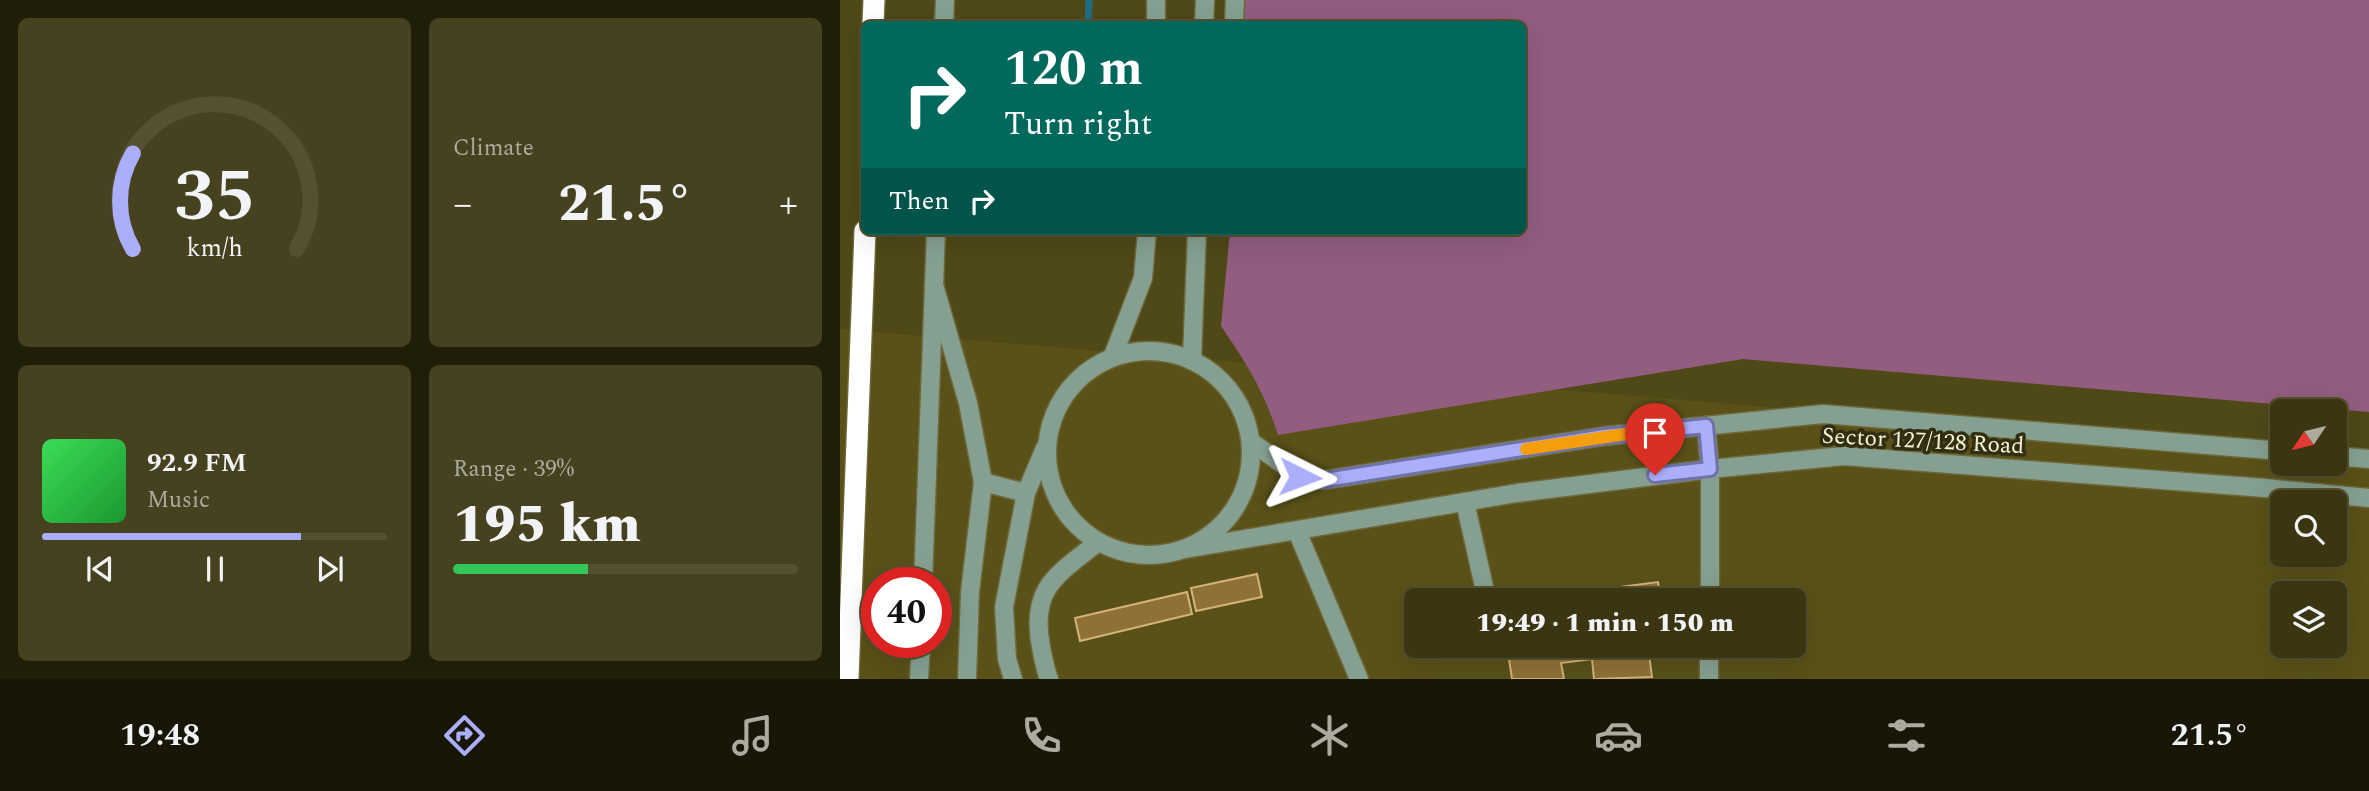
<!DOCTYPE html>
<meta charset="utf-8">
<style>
body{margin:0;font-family:Spectral,serif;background:#46411f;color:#f1f3f6;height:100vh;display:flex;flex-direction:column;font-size:26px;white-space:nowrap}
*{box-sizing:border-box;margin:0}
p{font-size:23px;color:#acab9f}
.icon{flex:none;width:38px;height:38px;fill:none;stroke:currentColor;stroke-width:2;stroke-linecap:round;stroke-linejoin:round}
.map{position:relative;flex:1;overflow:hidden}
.drawer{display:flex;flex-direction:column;gap:18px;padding:18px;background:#201e09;width:840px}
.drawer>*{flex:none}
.top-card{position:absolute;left:21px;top:21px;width:665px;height:214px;border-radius:10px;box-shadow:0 7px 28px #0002,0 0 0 2px #545031;background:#00695c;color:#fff;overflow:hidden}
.needle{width:46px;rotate:235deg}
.fabs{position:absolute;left:1430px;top:399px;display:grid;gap:14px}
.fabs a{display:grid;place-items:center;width:77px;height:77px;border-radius:10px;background:#3b3611;box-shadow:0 7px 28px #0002,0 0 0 2px #545031;font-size:35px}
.speed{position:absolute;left:21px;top:567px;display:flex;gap:14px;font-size:35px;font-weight:700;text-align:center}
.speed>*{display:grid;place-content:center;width:91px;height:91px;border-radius:50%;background:#3b3611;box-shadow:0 7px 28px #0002,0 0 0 2px #545031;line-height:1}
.speed .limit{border:10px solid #d22;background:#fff;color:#111}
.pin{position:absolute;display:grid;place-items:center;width:60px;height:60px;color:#fff;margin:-72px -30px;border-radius:50% 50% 50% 0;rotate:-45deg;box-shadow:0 0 7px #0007}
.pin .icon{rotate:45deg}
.me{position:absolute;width:77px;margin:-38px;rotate:93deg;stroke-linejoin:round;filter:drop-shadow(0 0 5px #0008)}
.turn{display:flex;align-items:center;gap:24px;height:147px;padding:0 28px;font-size:32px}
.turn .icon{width:91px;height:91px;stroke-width:2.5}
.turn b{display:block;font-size:49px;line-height:60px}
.then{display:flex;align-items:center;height:66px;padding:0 28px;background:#0003;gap:14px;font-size:26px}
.big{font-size:52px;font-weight:800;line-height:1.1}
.drawer .card{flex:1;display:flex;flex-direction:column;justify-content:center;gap:10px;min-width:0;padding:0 24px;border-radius:10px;background:#46411f}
.drawer .dial{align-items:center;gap:0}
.dial svg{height:182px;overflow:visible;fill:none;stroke:#545031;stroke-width:7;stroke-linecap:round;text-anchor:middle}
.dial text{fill:#f1f3f6;stroke:none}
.song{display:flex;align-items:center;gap:21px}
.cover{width:84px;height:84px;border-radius:10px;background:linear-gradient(135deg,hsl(130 70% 55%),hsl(130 70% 35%))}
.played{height:7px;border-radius:4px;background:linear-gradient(90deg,#abaffb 75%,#545031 75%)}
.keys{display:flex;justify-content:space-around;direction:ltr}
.heat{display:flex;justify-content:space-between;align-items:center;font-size:38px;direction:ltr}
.charge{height:10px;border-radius:5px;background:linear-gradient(90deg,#34c759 39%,#545031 0)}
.drawer .tiles{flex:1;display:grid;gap:18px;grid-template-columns:repeat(2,1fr)}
.trip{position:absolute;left:564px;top:588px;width:402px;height:70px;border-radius:10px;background:#3b3611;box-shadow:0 7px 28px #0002,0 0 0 2px #545031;font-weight:800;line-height:70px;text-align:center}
.menu{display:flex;height:112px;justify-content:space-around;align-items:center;background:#181607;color:#acab9f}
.menu .icon{width:49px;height:49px}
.menu .on{color:#abaffb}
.menu b{font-size:32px;color:#f1f3f6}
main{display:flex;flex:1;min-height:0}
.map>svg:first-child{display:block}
.built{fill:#595118;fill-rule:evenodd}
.forest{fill:#925d7f}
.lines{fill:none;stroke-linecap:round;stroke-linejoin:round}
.stream{stroke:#1e6e85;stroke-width:7}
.building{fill:#8f7137;stroke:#d4b378;stroke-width:2}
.minor-casing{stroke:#6d6739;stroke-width:21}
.highway-casing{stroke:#6d6739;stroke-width:24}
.minor{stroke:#85a091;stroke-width:18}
.highway{stroke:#fff;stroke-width:21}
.route-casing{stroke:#6f72a3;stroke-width:18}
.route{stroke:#abaffb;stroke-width:12}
.slow{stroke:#f59e0b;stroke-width:12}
.labels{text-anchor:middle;stroke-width:7;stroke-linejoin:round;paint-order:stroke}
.street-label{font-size:23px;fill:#f6f3d2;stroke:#312e13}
</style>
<main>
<section class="drawer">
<div class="tiles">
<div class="card dial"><svg viewBox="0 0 100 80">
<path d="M14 69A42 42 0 1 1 86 69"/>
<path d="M14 69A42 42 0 0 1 14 27" stroke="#abaffb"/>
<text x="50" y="56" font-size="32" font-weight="700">35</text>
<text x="50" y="72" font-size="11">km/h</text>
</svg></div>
<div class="card"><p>Climate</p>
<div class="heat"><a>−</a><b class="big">21.5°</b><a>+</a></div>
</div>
<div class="card">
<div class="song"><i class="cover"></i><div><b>92.9 FM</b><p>Music</p></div></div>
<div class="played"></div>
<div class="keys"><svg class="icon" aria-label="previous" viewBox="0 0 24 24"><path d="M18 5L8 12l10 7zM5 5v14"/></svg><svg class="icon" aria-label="pause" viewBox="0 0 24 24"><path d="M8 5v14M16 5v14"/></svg><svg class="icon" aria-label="next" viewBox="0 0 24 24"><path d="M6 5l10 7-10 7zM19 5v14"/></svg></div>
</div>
<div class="card"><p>Range · 39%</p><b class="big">195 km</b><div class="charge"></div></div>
</div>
</section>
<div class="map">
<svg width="1529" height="679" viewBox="0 0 1529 679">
<rect width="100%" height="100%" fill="#4f4817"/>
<path class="built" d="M 0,329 L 1442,450 L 1442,464 L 1494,464 L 1529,457 L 1529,679 L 0,679 ZM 1442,502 L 1494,502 L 1494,555 L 1442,555 ZM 37,583 L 96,583 L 96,642 L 37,642 ZM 1442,593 L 1494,593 L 1494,646 L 1442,646 ZM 576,600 L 954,600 L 954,646 L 576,646 Z"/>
<path class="forest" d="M 403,0 L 1529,0 L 1529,412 L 903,359 L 438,435 C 423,389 408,366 381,326 L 390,231 L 682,231 L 682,24 L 402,24 Z"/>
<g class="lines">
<polyline class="stream" points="248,24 249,0"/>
</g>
<g class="building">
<polygon points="417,574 422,597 356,611 351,588"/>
<polygon points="818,582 821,600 678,600"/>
<polygon points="347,592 352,614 240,641 235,618"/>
<polygon points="667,646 827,646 827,652 809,654 812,677 754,679 752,659 721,663 724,679 672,679"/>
</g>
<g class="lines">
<defs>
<g id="minor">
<polyline points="104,24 105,0"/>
<polyline points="316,24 316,0"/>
<polyline points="364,24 365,0"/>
<polyline points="394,24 395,0"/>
<polyline points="94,285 128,403 143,482 130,592 127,679"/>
<circle cx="309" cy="453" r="102"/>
<polyline points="273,356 303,278 307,231"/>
<polyline points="352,359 357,231"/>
<polyline points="866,426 870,469 870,600"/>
<polyline points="411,442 460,476 485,480 765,436 983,414 1442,451"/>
<polyline points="1494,456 1529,459"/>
<polyline points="143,482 186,493"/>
<polyline points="625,502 647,600"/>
<polyline points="457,531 519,679"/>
<polyline points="345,549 677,493 870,469 1004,456 1425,488 1529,498"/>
<polyline points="83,583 96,231"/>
<polyline points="79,679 81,642"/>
<polyline points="173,679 167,659 164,607 186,493 205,448"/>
<path d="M 209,679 C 205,669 203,657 201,647 C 190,589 215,576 257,543"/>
<polyline points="869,679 869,646"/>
</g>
<g id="highway">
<polyline points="33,24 34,0"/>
<polyline points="8,679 25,231"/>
</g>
</defs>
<use href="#minor" class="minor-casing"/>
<use href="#highway" class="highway-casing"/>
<use href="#minor" class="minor"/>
<use href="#highway" class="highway"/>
</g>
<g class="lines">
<defs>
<polyline id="route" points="460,477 485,480 765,436 866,426 870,469 815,475"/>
</defs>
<use href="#route" class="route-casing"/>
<use href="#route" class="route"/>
<polyline class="slow" points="686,449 786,434"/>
</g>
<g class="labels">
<g class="street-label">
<text transform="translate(1083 440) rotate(3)" y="8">Sector 127/128 Road</text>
</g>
</g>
</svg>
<div class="fabs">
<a><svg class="needle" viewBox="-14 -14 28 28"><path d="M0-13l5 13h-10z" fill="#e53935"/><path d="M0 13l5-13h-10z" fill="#acab9f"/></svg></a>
<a><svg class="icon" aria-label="search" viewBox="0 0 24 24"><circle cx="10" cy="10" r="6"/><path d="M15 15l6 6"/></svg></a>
<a><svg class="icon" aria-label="layers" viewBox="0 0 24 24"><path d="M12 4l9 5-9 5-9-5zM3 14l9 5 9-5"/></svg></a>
</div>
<div class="speed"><div class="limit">40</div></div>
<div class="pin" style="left:815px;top:475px;background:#d93025"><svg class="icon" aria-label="arrive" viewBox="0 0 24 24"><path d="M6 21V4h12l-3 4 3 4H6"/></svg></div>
<svg class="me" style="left:460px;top:477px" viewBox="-20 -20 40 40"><path d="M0-17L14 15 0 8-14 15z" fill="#abaffb" stroke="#fff" stroke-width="4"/></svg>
<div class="trip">19:49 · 1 min · 150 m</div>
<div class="top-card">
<div class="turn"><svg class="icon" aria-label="right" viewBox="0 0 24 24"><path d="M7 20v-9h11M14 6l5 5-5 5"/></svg><div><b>120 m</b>Turn right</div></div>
<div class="then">Then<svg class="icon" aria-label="right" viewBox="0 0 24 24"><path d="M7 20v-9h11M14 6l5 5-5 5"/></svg></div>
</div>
</div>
</main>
<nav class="menu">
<b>19:48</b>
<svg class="icon on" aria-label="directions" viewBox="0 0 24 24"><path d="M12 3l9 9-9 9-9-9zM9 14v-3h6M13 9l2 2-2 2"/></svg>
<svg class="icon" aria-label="music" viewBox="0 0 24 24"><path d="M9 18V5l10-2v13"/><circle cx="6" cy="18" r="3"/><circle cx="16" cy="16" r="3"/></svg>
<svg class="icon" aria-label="phone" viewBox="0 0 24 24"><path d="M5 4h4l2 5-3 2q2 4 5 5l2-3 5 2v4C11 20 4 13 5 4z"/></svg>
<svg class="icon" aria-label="climate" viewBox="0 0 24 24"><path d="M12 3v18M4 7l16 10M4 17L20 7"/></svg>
<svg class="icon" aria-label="car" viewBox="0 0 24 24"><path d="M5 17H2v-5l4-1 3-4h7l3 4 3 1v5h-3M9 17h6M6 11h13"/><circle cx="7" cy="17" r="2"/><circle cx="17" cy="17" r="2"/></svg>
<svg class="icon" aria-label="filters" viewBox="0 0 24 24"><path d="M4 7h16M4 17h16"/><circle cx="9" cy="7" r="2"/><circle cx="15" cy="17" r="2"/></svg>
<b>21.5°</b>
</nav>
